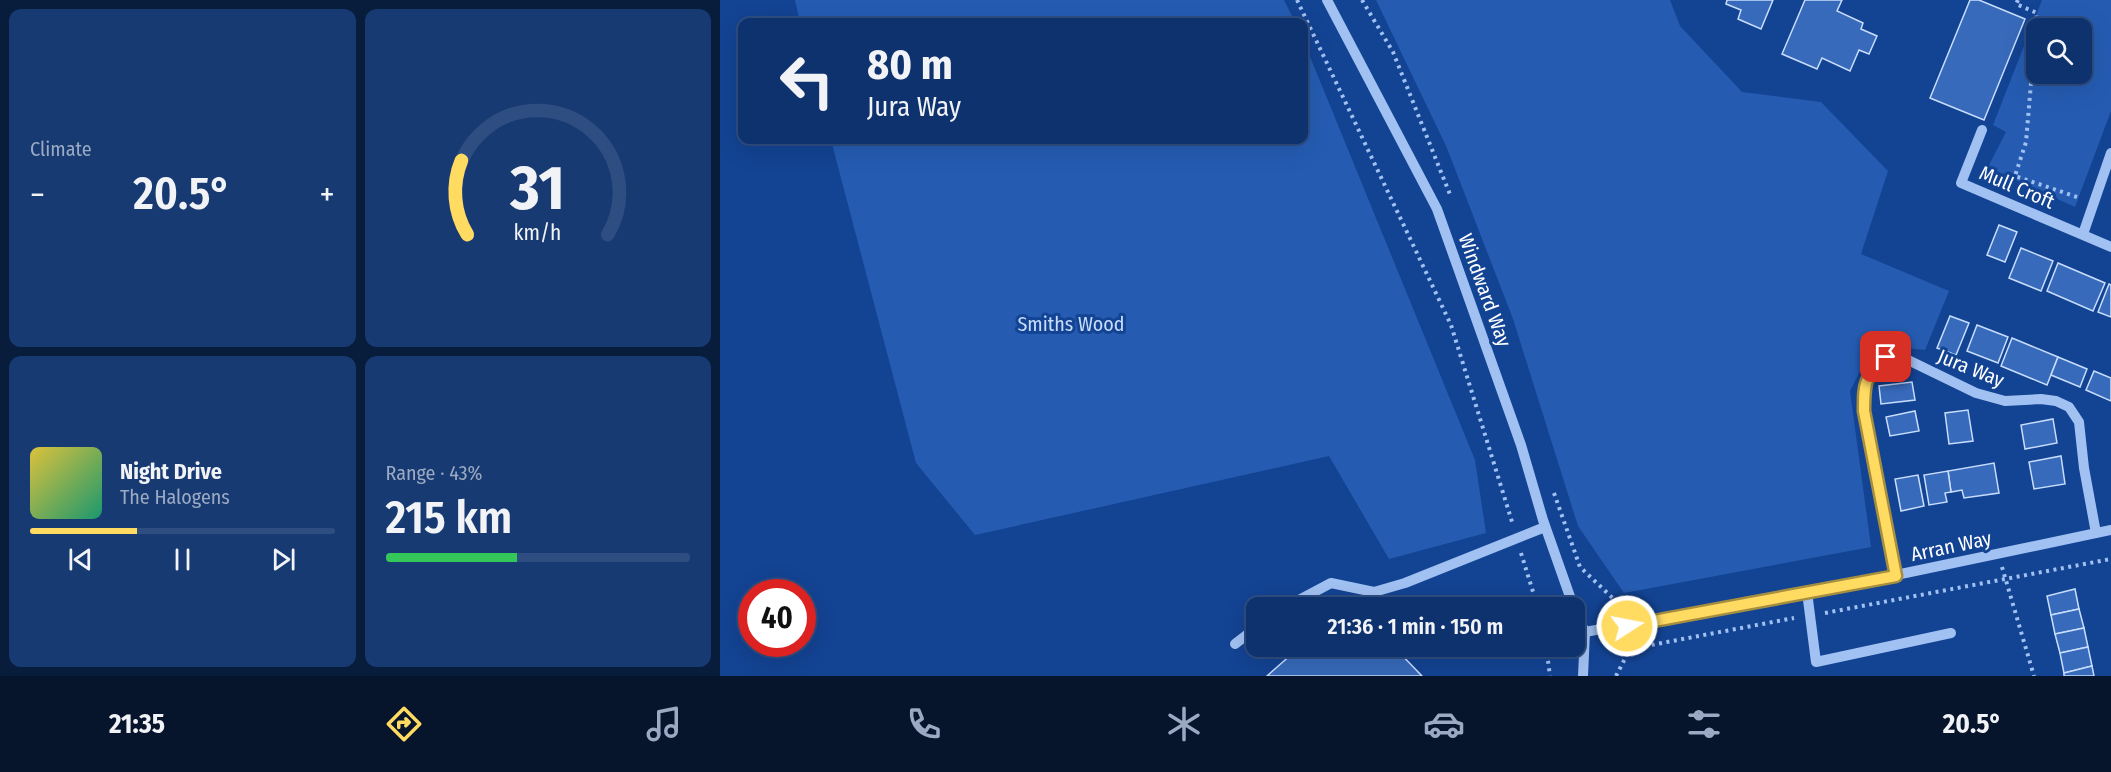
<!DOCTYPE html>
<meta charset="utf-8">
<style>
body{margin:0;font-family:"Fira Sans Condensed",sans-serif;background:#173a73;color:#f1f3f6;height:100vh;display:flex;flex-direction:column;font-size:22px;white-space:nowrap}
*{box-sizing:border-box;margin:0}
p{font-size:20px;color:#9baac2}
.icon{flex:none;width:33px;height:33px;fill:none;stroke:currentColor;stroke-width:2;stroke-linecap:round;stroke-linejoin:round}
.map{position:relative;flex:1;overflow:hidden}
.side{display:flex;flex-direction:column;gap:9px;padding:9px;background:#081c3c;width:720px}
.side>*{flex:none}
.hud{position:absolute;left:18px;top:18px;width:570px;height:126px;border-radius:12px;box-shadow:0 6px 24px #0002,0 0 0 2px #2e4d81;background:#0e326e;color:#f1f3f6;overflow:hidden}
.tools{position:absolute;left:1306px;top:18px;display:grid;gap:12px}
.tools a{display:grid;place-items:center;width:66px;height:66px;border-radius:12px;background:#0e326e;box-shadow:0 6px 24px #0002,0 0 0 2px #2e4d81;font-size:30px}
.speed{position:absolute;left:18px;top:579px;display:flex;gap:12px;font-size:30px;font-weight:700;text-align:center}
.speed>*{display:grid;place-content:center;width:78px;height:78px;border-radius:50%;background:#0e326e;box-shadow:0 6px 24px #0002,0 0 0 2px #2e4d81;line-height:1}
.speed .limit{border:9px solid #d22;background:#fff;color:#111}
.pin{position:absolute;display:grid;place-items:center;width:51px;height:51px;color:#fff;margin:-26px;border-radius:12px;box-shadow:0 3px 9px #0006}
.me{position:absolute;width:66px;margin:-33px;rotate:79deg;stroke-linejoin:round;filter:drop-shadow(0 0 4px #0008)}
.turn{display:flex;align-items:center;gap:21px;height:126px;padding:0 30px;font-size:27px}
.turn .icon{width:78px;height:78px;stroke-width:2.5}
.turn b{display:block;font-size:42px;line-height:51px}
.big{font-size:45px;font-weight:600;line-height:1.1}
.side .tile{flex:1;display:flex;flex-direction:column;justify-content:center;gap:9px;min-width:0;padding:0 21px;border-radius:12px;background:#173a73}
.side .dial{align-items:center;gap:0}
.dial svg{height:156px;overflow:visible;fill:none;stroke:#2e4d81;stroke-width:7;stroke-linecap:round;text-anchor:middle}
.dial text{fill:#f1f3f6;stroke:none}
.song{display:flex;align-items:center;gap:18px}
.cover{width:72px;height:72px;border-radius:9px;background:linear-gradient(135deg,hsl(50 70% 55%),hsl(160 70% 35%))}
.played{height:6px;border-radius:3px;background:linear-gradient(90deg,#ffdb62 35%,#2e4d81 35%)}
.keys{display:flex;justify-content:space-around;direction:ltr}
.heat{display:flex;justify-content:space-between;align-items:center;font-size:33px;direction:ltr}
.charge{height:9px;border-radius:4px;background:linear-gradient(90deg,#34c759 43%,#2e4d81 0)}
.side .tiles{flex:1;display:grid;gap:9px;grid-template-columns:repeat(2,1fr)}
.trip{position:absolute;left:526px;top:597px;width:339px;height:60px;border-radius:12px;background:#0e326e;box-shadow:0 6px 24px #0002,0 0 0 2px #2e4d81;font-weight:600;line-height:60px;text-align:center}
.tabs{display:flex;height:96px;justify-content:space-around;align-items:center;background:#06142c;color:#9baac2}
.tabs .icon{width:42px;height:42px}
.tabs .active{color:#ffdb62}
.tabs b{font-size:27px;color:#f1f3f6}
main{display:flex;flex:1;min-height:0}
.map>svg:first-child{display:block}
.green{fill:#255cb2;fill-rule:evenodd}
.building{fill:#376aba;stroke:#c8ddfd;stroke-width:1.5}
.lines{fill:none;stroke-linecap:round;stroke-linejoin:round}
.path{stroke:#a1c1f2;stroke-width:4;stroke-dasharray:3 4.5;stroke-linecap:butt}
.minor{stroke:#a1c1f2;stroke-width:10}
.route-casing{stroke:#a68e40;stroke-width:15}
.route{stroke:#ffdb62;stroke-width:10}
.labels{text-anchor:middle;stroke-width:6;stroke-linejoin:round;paint-order:stroke}
.street-label{font-size:20px;fill:#fff;stroke:#134393}
.park-label{font-size:20px;fill:#c8ddfd;stroke:#134393}
</style>
<main>
<section class="side">
<div class="tiles">
<div class="tile"><p>Climate</p>
<div class="heat"><a>−</a><b class="big">20.5°</b><a>+</a></div>
</div>
<div class="tile dial"><svg viewBox="0 0 100 80">
<path d="M14 69A42 42 0 1 1 86 69"/>
<path d="M14 69A42 42 0 0 1 11 31" stroke="#ffdb62"/>
<text x="50" y="56" font-size="32" font-weight="700">31</text>
<text x="50" y="72" font-size="11">km/h</text>
</svg></div>
<div class="tile">
<div class="song"><i class="cover"></i><div><b>Night Drive</b><p>The Halogens</p></div></div>
<div class="played"></div>
<div class="keys"><svg class="icon" aria-label="previous" viewBox="0 0 24 24"><path d="M18 5L8 12l10 7zM5 5v14"/></svg><svg class="icon" aria-label="pause" viewBox="0 0 24 24"><path d="M8 5v14M16 5v14"/></svg><svg class="icon" aria-label="next" viewBox="0 0 24 24"><path d="M6 5l10 7-10 7zM19 5v14"/></svg></div>
</div>
<div class="tile"><p>Range · 43%</p><b class="big">215 km</b><div class="charge"></div></div>
</div>
</section>
<div class="map">
<svg width="1391" height="676" viewBox="0 0 1391 676">
<rect width="100%" height="100%" fill="#134393"/>
<g class="green">
<polygon points="75,0 564,0 575,22 80,22"/>
<polygon points="656,0 950,0 960,26 1022,92 1101,102 1168,171 1141,254 1229,291 1205,350 1173,347 1146,359 1130,391 1151,547 904,593 858,526 793,319 727,148"/>
<path d="M 1322,0 L 1391,0 L 1391,111 L 1355,207 L 1268,167 L 1286,132 L 1273,125 ZM 1362,28 L 1362,74 L 1317,74 L 1317,28 Z"/>
<polygon points="584,42 755,460 766,533 669,559 609,456 255,535 196,463 111,140 584,140"/>
</g>
<g class="building">
<polygon points="1007,0 1053,0 1041,29 1018,19 1021,10 1006,4"/>
<polygon points="1085,0 1122,0 1117,11 1143,23 1141,29 1157,36 1149,54 1139,50 1130,71 1102,58 1097,69 1062,54"/>
<polygon points="1250,0 1259,0 1305,19 1264,120 1210,98"/>
<polygon points="1279,225 1297,232 1285,262 1267,255"/>
<polygon points="1301,248 1333,261 1321,291 1289,278"/>
<polygon points="1338,263 1385,283 1373,311 1327,291"/>
<polygon points="1389,284 1391,285 1391,317 1378,312"/>
<polygon points="1230,316 1249,323 1236,355 1217,348"/>
<polygon points="1257,325 1288,337 1278,363 1247,351"/>
<polygon points="1292,338 1338,357 1327,385 1281,366"/>
<polygon points="1338,357 1367,369 1360,387 1331,375"/>
<polygon points="1374,371 1391,378 1391,401 1366,390"/>
<polygon points="1192,382 1195,400 1161,404 1159,386"/>
<polygon points="1248,410 1253,441 1229,444 1225,413"/>
<polygon points="1195,411 1199,431 1170,436 1166,417"/>
<polygon points="1333,419 1337,443 1305,449 1301,425"/>
<polygon points="1341,456 1345,484 1314,489 1309,462"/>
<polygon points="1274,463 1279,493 1244,498 1242,490 1231,492 1228,471"/>
<polygon points="1228,471 1231,492 1225,493 1227,502 1209,505 1204,475"/>
<polygon points="1198,475 1204,506 1181,511 1175,479"/>
<polygon points="1355,589 1359,609 1331,615 1327,596"/>
<polygon points="1359,609 1364,628 1335,634 1331,615"/>
<polygon points="1364,628 1368,647 1340,653 1335,634"/>
<polygon points="581,646 673,646 702,676 547,676"/>
<polygon points="1368,647 1372,666 1344,673 1340,653"/>
<polygon points="1372,666 1374,676 1344,676 1344,673"/>
</g>
<g class="lines">
<g class="path">
<polyline points="577,0 731,325 793,525"/>
<polyline points="642,0 673,52 731,197"/>
<polyline points="1298,0 1296,4 1317,13 1306,142 1295,176 1360,198"/>
<polyline points="834,493 860,567 902,607 903,610"/>
<polyline points="801,553 818,608"/>
<polyline points="1282,567 1314,676"/>
<polyline points="1105,613 1391,559"/>
<polyline points="908,638 910,649"/>
<polyline points="826,646 830,676"/>
<polyline points="896,676 910,649 1074,618"/>
</g>
<g class="minor">
<polyline points="607,0 717,209 801,445 823,520 854,608"/>
<polyline points="1262,130 1241,183 1391,247"/>
<polyline points="1363,234 1391,153"/>
<path d="M 1176,575 L 1144,411 C 1144,382 1144,379 1166,357 L 1186,359 L 1256,393 L 1285,401 L 1321,399 L 1336,401 L 1349,407 L 1359,422 L 1364,468 L 1376,533"/>
<polyline points="1087,592 1096,662 1231,633"/>
<polyline points="564,608 611,583 654,592 685,583 825,527"/>
<polyline points="855,611 865,632 863,676"/>
<polyline points="865,632 1176,575 1391,530"/>
<polyline points="515,644 537,627"/>
</g>
</g>
<g class="lines">
<defs>
<path id="route" d="M 907,626 L 1176,576 L 1144,411 C 1144,382 1144,379 1166,357"/>
</defs>
<use href="#route" class="route-casing"/>
<use href="#route" class="route"/>
</g>
<g class="labels">
<g class="street-label">
<text transform="translate(1297 187) rotate(23)" y="7">Mull Croft</text>
<text transform="translate(765 290) rotate(70)" y="7">Windward Way</text>
<text transform="translate(1251 368) rotate(22)" y="7">Jura Way</text>
<text transform="translate(1231 546) rotate(-12)" y="7">Arran Way</text>
</g>
<g class="park-label">
<text x="351" y="331">Smiths Wood</text>
</g>
</g>
</svg>
<div class="tools">
<a><svg class="icon" aria-label="search" viewBox="0 0 24 24"><circle cx="10" cy="10" r="6"/><path d="M15 15l6 6"/></svg></a>
</div>
<div class="speed"><div class="limit">40</div></div>
<div class="pin" style="left:1166px;top:357px;background:#d93025"><svg class="icon" aria-label="arrive" viewBox="0 0 24 24"><path d="M6 21V4h12l-3 4 3 4H6"/></svg></div>
<svg class="me" style="left:907px;top:626px" viewBox="-20 -20 40 40"><circle r="17" fill="#ffdb62" stroke="#fff" stroke-width="3"/><path d="M0-11L8 9 0 5-8 9z" fill="#fff"/></svg>
<div class="trip">21:36 · 1 min · 150 m</div>
<div class="hud">
<div class="turn"><svg class="icon" aria-label="left" viewBox="0 0 24 24"><path d="M17 20v-9H6M10 6l-5 5 5 5"/></svg><div><b>80 m</b>Jura Way</div></div>
</div>
</div>
</main>
<nav class="tabs">
<b>21:35</b>
<svg class="icon active" aria-label="directions" viewBox="0 0 24 24"><path d="M12 3l9 9-9 9-9-9zM9 14v-3h6M13 9l2 2-2 2"/></svg>
<svg class="icon" aria-label="music" viewBox="0 0 24 24"><path d="M9 18V5l10-2v13"/><circle cx="6" cy="18" r="3"/><circle cx="16" cy="16" r="3"/></svg>
<svg class="icon" aria-label="phone" viewBox="0 0 24 24"><path d="M5 4h4l2 5-3 2q2 4 5 5l2-3 5 2v4C11 20 4 13 5 4z"/></svg>
<svg class="icon" aria-label="climate" viewBox="0 0 24 24"><path d="M12 3v18M4 7l16 10M4 17L20 7"/></svg>
<svg class="icon" aria-label="car" viewBox="0 0 24 24"><path d="M5 17H2v-5l4-1 3-4h7l3 4 3 1v5h-3M9 17h6M6 11h13"/><circle cx="7" cy="17" r="2"/><circle cx="17" cy="17" r="2"/></svg>
<svg class="icon" aria-label="filters" viewBox="0 0 24 24"><path d="M4 7h16M4 17h16"/><circle cx="9" cy="7" r="2"/><circle cx="15" cy="17" r="2"/></svg>
<b>20.5°</b>
</nav>
